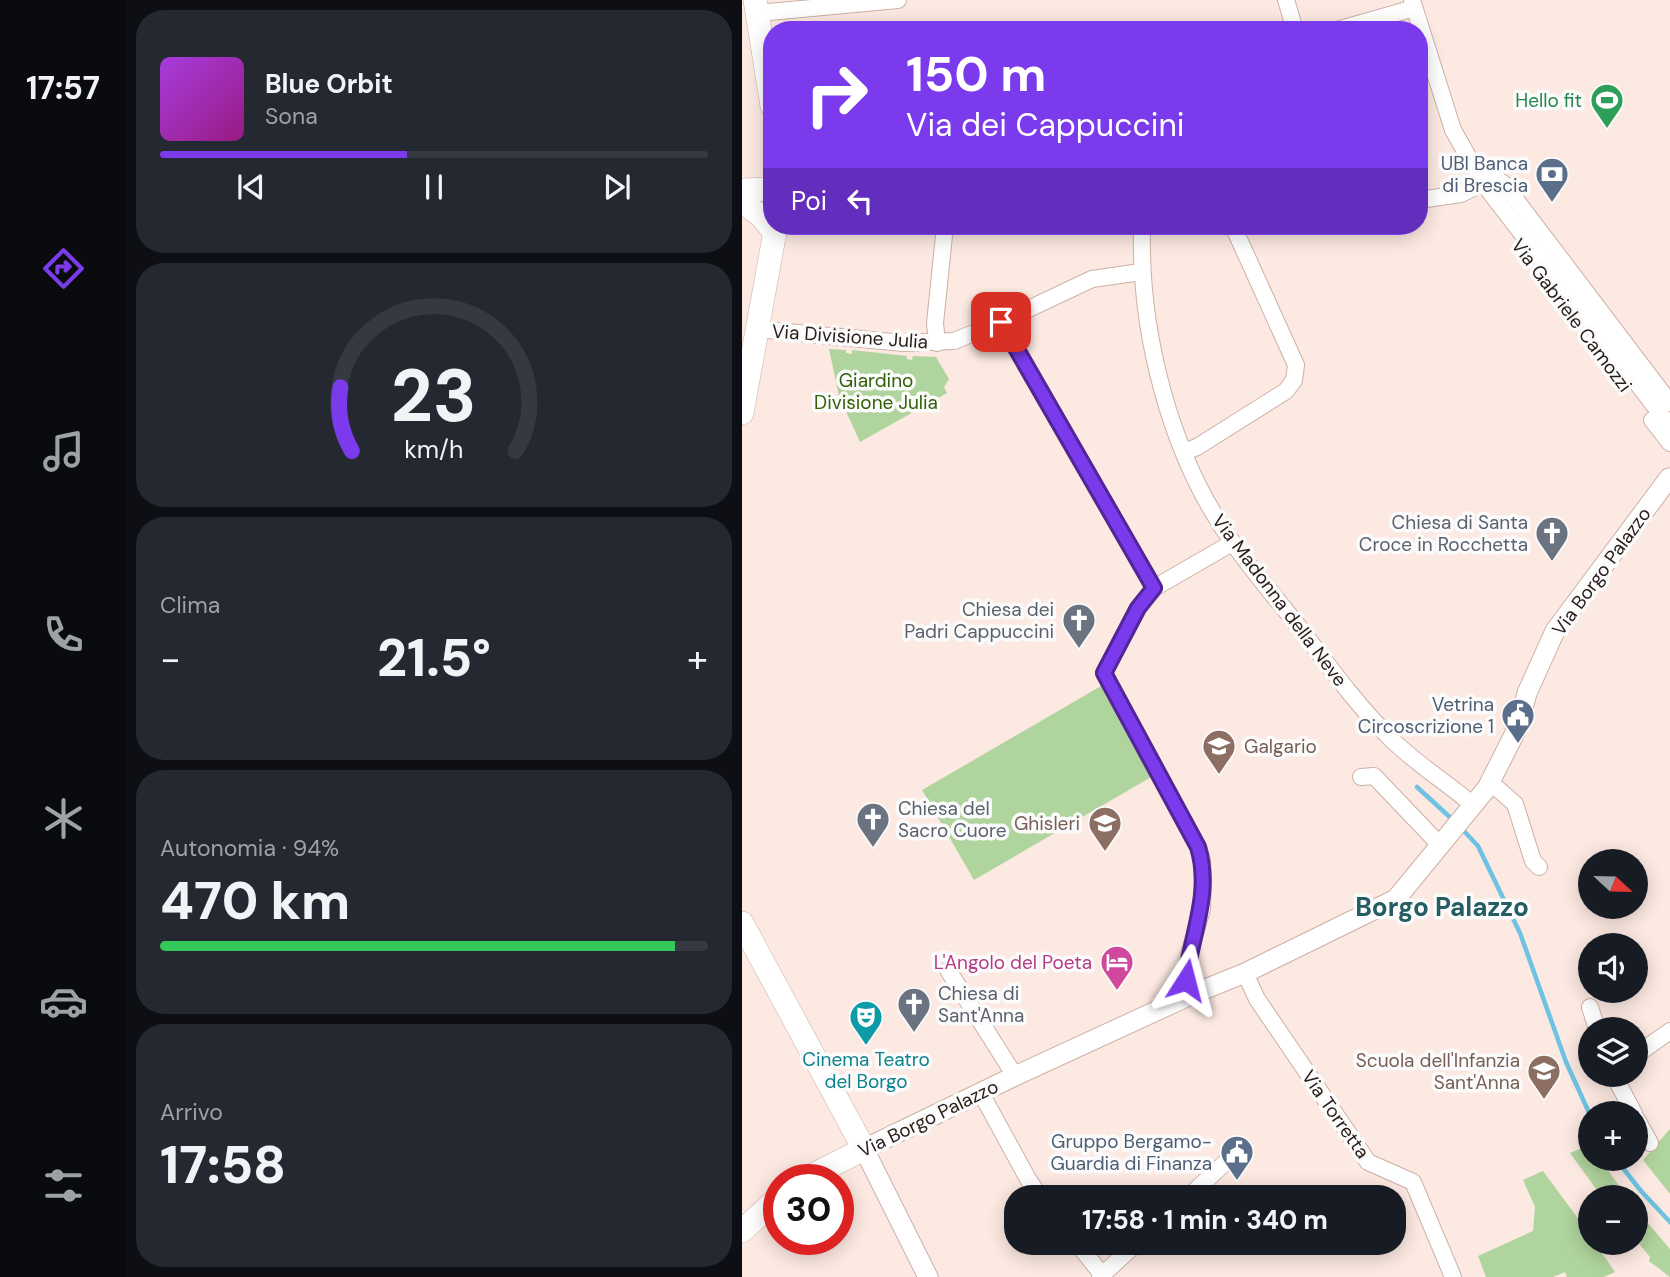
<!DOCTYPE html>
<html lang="it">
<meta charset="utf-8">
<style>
body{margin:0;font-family:"DM Sans",sans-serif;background:#242831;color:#f1f3f6;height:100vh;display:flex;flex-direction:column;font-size:26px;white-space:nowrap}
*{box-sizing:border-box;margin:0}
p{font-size:23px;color:#9ea1a6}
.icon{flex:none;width:38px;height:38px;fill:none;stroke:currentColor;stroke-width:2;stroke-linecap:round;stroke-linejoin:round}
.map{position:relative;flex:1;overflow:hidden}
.side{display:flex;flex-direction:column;gap:10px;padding:10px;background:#0d0f14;width:616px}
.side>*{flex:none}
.banner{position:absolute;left:21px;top:21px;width:665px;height:214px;border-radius:28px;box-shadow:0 4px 18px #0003;background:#7c3aed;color:#fff;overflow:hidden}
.needle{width:46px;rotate:112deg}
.buttons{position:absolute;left:836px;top:849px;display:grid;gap:14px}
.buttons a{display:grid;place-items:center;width:70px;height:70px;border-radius:50%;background:#171b24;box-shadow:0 4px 18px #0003;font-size:35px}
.speed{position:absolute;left:21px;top:1164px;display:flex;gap:14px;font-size:35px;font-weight:700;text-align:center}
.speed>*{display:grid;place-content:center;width:91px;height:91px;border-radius:50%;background:#171b24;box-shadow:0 4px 18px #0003;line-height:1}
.speed .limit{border:10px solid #d22;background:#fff;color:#111}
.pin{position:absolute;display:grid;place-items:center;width:60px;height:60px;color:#fff;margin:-30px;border-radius:14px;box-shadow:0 4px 10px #0006}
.me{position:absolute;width:77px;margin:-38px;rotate:9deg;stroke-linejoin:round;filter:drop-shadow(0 0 5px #0008)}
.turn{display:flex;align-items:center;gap:24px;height:147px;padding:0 28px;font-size:32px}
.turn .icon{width:91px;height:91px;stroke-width:2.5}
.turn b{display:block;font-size:49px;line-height:60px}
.then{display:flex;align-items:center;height:66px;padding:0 28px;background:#0003;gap:14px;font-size:26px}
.big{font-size:52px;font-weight:800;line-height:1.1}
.side .card{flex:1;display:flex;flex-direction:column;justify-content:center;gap:10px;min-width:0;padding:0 24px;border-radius:28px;background:#242831}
.side .dial{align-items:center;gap:0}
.dial svg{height:182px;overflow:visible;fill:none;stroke:#363941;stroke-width:7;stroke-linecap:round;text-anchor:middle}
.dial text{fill:#f1f3f6;stroke:none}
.song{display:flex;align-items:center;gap:21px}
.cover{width:84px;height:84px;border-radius:10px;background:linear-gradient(135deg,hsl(280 70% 55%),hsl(310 70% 35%))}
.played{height:7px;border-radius:4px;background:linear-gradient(90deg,#7c3aed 45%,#363941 45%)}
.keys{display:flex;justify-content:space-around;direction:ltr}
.heat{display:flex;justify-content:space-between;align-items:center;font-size:38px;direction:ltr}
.charge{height:10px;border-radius:5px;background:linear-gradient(90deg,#34c759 94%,#363941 0)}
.trip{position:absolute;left:262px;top:1185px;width:402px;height:70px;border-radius:28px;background:#171b24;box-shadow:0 4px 18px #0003;font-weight:800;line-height:70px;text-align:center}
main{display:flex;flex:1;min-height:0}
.tabs{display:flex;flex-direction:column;width:126px;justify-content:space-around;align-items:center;background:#090b0e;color:#9ea1a6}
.tabs .icon{width:49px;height:49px}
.tabs .current{color:#7c3aed}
.tabs b{font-size:32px;color:#f1f3f6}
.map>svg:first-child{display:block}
.green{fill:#b0d49d}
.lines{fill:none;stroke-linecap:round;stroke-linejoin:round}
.stream{stroke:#6ec2e3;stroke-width:4.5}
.minor-casing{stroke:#cdb0a5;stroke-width:18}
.tertiary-casing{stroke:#cdb0a5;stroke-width:21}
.secondary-casing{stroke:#cdb0a5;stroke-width:24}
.minor{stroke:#fff;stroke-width:16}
.tertiary{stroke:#fff;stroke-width:19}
.secondary{stroke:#fff;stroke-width:23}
.route-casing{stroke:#51269a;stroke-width:18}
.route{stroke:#7c3aed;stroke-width:12}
.labels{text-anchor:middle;stroke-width:7;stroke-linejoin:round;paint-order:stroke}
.leisure-label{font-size:19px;fill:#27864d;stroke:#fbfbfb;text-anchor:end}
.service-label{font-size:19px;fill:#4e5e75;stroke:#fbfbfb;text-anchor:end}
.street-label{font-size:19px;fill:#271c18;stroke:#fbfbfb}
.park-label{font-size:19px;fill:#316107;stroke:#fbfbfb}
.worship-label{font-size:19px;fill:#5b616d;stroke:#fbfbfb;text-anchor:end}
.education-label{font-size:19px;fill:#785e54;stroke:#fbfbfb;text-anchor:end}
.hotel-label{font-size:19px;fill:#b23c85;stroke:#fbfbfb;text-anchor:end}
.culture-label{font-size:19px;fill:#0d838f;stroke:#fbfbfb}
.district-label{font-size:26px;font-weight:bold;fill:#245e63;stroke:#fbfbfb}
</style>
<main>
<nav class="tabs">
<b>17:57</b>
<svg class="icon current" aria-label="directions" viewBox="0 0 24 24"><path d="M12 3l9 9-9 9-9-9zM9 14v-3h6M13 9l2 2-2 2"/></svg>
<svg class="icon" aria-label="music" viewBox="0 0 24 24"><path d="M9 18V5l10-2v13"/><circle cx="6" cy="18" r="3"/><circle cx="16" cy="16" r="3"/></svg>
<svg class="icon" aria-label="phone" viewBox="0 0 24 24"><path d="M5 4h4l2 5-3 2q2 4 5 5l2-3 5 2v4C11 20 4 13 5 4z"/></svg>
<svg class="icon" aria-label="climate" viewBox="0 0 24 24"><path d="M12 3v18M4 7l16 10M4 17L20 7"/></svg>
<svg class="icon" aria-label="car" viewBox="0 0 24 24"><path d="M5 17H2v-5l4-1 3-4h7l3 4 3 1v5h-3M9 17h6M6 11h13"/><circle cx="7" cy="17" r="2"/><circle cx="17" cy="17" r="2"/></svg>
<svg class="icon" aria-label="filters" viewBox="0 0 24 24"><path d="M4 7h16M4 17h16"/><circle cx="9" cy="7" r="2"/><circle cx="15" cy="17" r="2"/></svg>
</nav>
<section class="side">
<div class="card">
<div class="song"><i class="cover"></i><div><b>Blue Orbit</b><p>Sona</p></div></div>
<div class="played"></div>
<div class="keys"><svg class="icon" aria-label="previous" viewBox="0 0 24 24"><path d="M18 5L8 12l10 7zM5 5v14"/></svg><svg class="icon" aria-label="pause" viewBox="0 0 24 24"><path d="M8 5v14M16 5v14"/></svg><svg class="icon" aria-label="next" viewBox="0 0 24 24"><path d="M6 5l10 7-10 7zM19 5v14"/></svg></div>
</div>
<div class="card dial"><svg viewBox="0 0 100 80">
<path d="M14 69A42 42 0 1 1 86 69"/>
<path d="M14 69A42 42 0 0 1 9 41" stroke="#7c3aed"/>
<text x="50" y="56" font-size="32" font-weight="700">23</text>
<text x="50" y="72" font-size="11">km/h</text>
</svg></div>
<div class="card"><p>Clima</p>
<div class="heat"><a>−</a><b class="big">21.5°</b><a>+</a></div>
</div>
<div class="card"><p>Autonomia · 94%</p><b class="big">470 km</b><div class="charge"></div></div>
<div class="card"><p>Arrivo</p><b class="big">17:58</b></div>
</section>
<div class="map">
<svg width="928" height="1277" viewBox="0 0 928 1277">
<rect width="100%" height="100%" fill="#fce9e2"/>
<g class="green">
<polygon points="87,349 104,350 104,353 110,354 110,350 165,356 165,359 170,360 171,356 194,357 207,379 202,387 205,393 118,442 97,396"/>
<polygon points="359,686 411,776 232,880 180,790"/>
<polygon points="928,1129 928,1194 901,1160"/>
<polygon points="848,1145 849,1158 858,1159 885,1197 860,1197 828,1153"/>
<polygon points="801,1171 849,1236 849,1242 853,1243 873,1272 862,1277 825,1277 823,1272 811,1277 744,1277 736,1256 791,1231 793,1207 781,1180"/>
<polygon points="894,1209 928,1249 928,1277 907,1261 908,1257 894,1240"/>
</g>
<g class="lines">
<g class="stream">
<polyline points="675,787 711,820"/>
<polyline points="720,829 736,846 778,933 824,1062 849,1117"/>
<polyline points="873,1158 899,1191 928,1222"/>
</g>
<defs>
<g id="minor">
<polyline points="544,0 553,30"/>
<polyline points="670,0 711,130 741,183 928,426"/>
<polyline points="16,13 156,0"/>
<polyline points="595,30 672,8"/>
<polyline points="732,162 762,184 928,403"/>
<polyline points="677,200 719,194 741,183 749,184"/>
<path d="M 400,226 C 397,332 428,456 491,543 C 511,572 535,599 557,627 C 586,665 614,704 648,738 C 673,763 704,782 731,805"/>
<polyline points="259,322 412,588"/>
<polyline points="14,329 161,343 212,341 259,322 350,279 399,272"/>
<polyline points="195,343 193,323 203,226"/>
<polyline points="910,420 928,443"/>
<polyline points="442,452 455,447 544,391 552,380 554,365 491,226"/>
<polyline points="619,777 632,776 697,844"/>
<polyline points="748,782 773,804 791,861 797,867"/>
<polyline points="206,970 273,1076"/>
<polyline points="503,973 515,999 626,1162 671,1182 711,1277"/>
<polyline points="451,994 444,980 447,955 460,909 461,882 460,860 456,847 362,673 396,608 412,588 490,543"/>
<polyline points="848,1007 855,1029"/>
<polyline points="894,1055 928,1031"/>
<polyline points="871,1074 892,1113"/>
<polyline points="239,1093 286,1179 298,1197"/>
<polyline points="894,1118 908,1143"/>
<polyline points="446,1197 498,1149"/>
<polyline points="334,1242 362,1277"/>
<polyline points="358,1277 396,1242"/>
</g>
<polyline id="tertiary" points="186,1277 122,1149 273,1076 451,994 503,973 654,899 745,788 776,727 785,693 813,631 927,478"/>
<g id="secondary">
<polyline points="13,0 30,106"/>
<polyline points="0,190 30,189"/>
<polyline points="0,202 19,216 33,233"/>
<polyline points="0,413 34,226"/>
<polyline points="0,923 122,1149 61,1180"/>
<polyline points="0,1231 37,1197"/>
</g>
</defs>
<use href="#minor" class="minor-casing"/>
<use href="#tertiary" class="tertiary-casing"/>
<use href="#secondary" class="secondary-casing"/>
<use href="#minor" class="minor"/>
<use href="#tertiary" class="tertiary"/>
<use href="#secondary" class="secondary"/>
</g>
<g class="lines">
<defs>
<path id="route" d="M 259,322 L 412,588 L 396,608 L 362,673 L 456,847 C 470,894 449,934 444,980"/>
</defs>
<use href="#route" class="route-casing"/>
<use href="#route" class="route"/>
</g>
<defs>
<symbol id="stadium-pin" viewBox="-11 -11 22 30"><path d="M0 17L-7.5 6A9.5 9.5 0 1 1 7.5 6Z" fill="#2e9e5b" stroke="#fbfbfb"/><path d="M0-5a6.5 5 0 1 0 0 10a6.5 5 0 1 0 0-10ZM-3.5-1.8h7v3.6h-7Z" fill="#fff"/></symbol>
<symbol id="bank-pin" viewBox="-11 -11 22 30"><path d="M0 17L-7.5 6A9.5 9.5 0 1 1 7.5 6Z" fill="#5c6f8a" stroke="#fbfbfb"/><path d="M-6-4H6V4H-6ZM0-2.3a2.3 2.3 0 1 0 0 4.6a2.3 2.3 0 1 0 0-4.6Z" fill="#fff"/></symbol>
<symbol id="church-pin" viewBox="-11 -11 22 30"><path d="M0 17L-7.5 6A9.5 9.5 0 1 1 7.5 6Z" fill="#6b7280" stroke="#fbfbfb"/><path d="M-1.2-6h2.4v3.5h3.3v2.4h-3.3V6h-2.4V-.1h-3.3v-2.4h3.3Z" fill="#fff"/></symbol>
<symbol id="civic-pin" viewBox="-11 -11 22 30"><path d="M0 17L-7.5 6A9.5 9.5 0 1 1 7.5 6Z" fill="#5c6f8a" stroke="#fbfbfb"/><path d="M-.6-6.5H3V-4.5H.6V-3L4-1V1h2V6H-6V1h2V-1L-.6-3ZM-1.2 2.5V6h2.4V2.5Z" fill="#fff"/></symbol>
<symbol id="school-pin" viewBox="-11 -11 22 30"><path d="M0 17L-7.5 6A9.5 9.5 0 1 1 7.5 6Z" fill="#8d6e63" stroke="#fbfbfb"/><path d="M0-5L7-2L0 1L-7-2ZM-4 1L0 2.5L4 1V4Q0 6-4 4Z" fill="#fff"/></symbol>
<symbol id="hotel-pin" viewBox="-11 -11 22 30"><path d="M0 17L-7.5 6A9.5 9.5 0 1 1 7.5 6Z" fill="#d1479c" stroke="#fbfbfb"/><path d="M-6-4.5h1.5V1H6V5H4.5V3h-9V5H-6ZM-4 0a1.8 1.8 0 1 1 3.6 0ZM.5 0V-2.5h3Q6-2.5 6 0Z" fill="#fff"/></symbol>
<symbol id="theatre-pin" viewBox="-11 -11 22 30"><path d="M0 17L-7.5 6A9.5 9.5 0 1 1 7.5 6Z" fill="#0f9aa8" stroke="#fbfbfb"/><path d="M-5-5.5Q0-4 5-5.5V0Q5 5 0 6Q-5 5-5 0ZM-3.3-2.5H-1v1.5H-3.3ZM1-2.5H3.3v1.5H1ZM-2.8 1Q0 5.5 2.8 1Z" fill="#fff"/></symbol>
</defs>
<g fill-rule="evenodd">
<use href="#stadium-pin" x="846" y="81" width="38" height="52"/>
<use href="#bank-pin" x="791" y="155" width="38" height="52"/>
<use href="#church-pin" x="791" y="514" width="38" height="52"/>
<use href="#church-pin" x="318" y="601" width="38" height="52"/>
<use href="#civic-pin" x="757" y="696" width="38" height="52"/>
<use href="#school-pin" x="458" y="727" width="38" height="52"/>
<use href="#church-pin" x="112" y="800" width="38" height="52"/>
<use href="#school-pin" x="344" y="804" width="38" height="52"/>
<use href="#hotel-pin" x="356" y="943" width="38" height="52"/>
<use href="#church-pin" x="153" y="985" width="38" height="52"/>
<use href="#theatre-pin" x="105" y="998" width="38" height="52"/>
<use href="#school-pin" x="783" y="1052" width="38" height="52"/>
<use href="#civic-pin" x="476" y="1133" width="38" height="52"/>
</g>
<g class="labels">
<g class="leisure-label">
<text x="840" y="107">Hello fit</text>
</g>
<g class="service-label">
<text x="786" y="170">UBI Banca<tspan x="786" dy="22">di Brescia</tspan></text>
<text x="752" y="711">Vetrina<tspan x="752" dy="22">Circoscrizione 1</tspan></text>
<text x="470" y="1148">Gruppo Bergamo-<tspan x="470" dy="22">Guardia di Finanza</tspan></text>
</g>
<g class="street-label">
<text transform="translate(830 315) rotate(53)" y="7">Via Gabriele Camozzi</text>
<text transform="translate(108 336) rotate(4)" y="7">Via Divisione Julia</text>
<text transform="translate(859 571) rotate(-54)" y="7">Via Borgo Palazzo</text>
<text transform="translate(538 600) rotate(53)" y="7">Via Madonna della Neve</text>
<text transform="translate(594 1114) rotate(55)" y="7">Via Torretta</text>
<text transform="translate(186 1118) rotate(-26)" y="7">Via Borgo Palazzo</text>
</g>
<g class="park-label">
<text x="134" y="387">Giardino<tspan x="134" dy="22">Divisione Julia</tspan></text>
</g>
<g class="worship-label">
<text x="786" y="529">Chiesa di Santa<tspan x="786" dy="22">Croce in Rocchetta</tspan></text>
<text x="312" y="616">Chiesa dei<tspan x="312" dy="22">Padri Cappuccini</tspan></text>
<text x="156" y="815" text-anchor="start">Chiesa del<tspan x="156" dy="22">Sacro Cuore</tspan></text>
<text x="196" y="1000" text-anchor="start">Chiesa di<tspan x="196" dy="22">Sant'Anna</tspan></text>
</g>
<g class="education-label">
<text x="502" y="753" text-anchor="start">Galgario</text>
<text x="338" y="830">Ghisleri</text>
<text x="778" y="1067">Scuola dell'Infanzia<tspan x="778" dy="22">Sant'Anna</tspan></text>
</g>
<g class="hotel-label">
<text x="350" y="969">L'Angolo del Poeta</text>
</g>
<g class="culture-label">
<text x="124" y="1066">Cinema Teatro<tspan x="124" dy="22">del Borgo</tspan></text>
</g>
<g class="district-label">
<text x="700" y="916">Borgo Palazzo</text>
</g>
</g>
</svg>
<div class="buttons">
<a><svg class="needle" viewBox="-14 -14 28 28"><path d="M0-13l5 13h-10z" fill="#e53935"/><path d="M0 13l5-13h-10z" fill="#9ea1a6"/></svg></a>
<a><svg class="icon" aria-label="sound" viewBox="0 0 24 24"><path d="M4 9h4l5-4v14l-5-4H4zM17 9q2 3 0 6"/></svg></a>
<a><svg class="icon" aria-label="layers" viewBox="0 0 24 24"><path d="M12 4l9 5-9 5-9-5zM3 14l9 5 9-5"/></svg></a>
<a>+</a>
<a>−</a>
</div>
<div class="speed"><div class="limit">30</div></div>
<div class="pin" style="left:259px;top:322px;background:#d93025"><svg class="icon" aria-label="arrive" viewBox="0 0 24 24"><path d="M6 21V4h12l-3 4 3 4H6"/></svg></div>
<svg class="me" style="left:444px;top:980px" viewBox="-20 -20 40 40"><path d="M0-17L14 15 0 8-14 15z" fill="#7c3aed" stroke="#fff" stroke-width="4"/></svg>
<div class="trip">17:58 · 1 min · 340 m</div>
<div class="banner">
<div class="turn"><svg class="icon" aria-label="right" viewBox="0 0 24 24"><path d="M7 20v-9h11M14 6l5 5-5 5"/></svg><div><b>150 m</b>Via dei Cappuccini</div></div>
<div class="then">Poi<svg class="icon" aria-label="left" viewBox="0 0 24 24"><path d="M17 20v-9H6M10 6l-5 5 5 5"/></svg></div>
</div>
</div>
</main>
